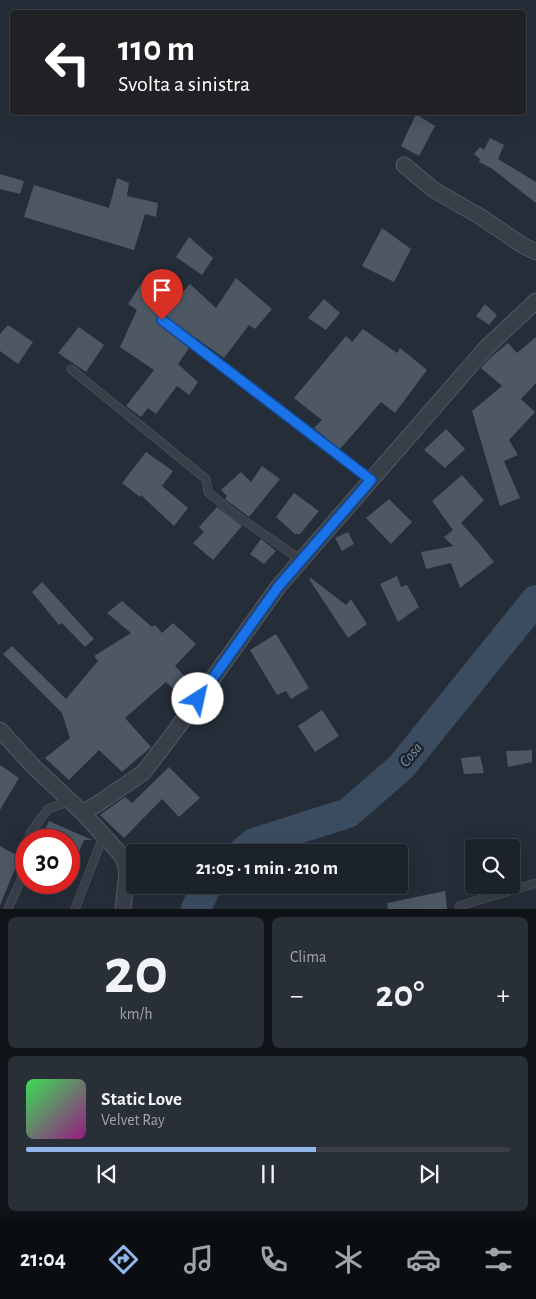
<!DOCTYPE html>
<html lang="it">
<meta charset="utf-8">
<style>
body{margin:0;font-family:"Alegreya Sans",sans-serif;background:#292f36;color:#f1f3f6;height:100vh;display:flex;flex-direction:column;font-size:19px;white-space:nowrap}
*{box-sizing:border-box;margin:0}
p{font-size:16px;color:#a0a4a8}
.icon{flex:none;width:28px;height:28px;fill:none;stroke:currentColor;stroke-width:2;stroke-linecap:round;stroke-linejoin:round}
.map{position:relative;height:909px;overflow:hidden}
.drawer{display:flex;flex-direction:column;gap:8px;padding:8px;background:#0f1317;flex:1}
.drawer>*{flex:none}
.hud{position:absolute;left:10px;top:10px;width:516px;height:105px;border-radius:5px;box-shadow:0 5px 20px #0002,0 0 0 1px #3a3f47;background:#202124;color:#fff;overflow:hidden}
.tools{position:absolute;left:465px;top:839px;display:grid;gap:10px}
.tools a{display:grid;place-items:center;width:55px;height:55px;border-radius:5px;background:#1c222a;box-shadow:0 5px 20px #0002,0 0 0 1px #3a3f47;font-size:25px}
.speed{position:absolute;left:15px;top:829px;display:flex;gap:10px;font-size:25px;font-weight:700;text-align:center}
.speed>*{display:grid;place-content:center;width:65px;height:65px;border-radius:50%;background:#1c222a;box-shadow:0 5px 20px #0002,0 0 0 1px #3a3f47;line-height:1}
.speed .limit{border:8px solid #d22;background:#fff;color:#111}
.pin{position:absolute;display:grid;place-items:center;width:42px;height:42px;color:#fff;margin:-51px -21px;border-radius:50% 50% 50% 0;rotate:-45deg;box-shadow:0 0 5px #0007}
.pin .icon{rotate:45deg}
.me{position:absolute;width:55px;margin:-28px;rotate:35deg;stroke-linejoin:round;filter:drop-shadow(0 0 4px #0008)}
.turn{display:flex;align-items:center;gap:18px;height:105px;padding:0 25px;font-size:22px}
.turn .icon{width:65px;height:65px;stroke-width:2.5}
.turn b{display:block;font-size:35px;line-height:42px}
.big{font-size:38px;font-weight:600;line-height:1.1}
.drawer .tile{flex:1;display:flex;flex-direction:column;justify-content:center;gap:8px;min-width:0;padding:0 18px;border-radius:8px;background:#292f36}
.drawer .dial{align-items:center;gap:0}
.dial b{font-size:65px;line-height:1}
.song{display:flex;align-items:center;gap:15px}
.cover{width:60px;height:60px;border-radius:8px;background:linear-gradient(135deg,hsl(130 70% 55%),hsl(310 70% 35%))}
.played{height:5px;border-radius:2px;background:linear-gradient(90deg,#91b6ec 60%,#3a3f47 60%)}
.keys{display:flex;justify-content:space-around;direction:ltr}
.heat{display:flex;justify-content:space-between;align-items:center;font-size:28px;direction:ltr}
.drawer .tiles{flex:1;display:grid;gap:8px;grid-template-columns:1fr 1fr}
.tile:last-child{grid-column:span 2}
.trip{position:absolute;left:126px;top:844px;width:282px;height:50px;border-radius:5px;background:#1c222a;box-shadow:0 5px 20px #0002,0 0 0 1px #3a3f47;font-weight:600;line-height:50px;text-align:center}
.menu{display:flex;height:80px;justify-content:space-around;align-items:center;background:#0b0e11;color:#a0a4a8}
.menu .icon{width:35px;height:35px}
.menu .on{color:#91b6ec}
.menu b{font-size:22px;color:#f1f3f6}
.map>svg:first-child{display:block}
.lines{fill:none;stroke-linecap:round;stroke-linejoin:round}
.river{stroke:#3c4c60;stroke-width:30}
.building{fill:#4d5864}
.lane-casing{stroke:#535a64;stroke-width:9}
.street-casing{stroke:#535a64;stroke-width:17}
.lane{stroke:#383f49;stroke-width:8}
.street{stroke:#383f49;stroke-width:15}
.route-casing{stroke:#114b97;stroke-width:12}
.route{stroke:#1a73e8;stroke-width:9}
.labels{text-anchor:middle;stroke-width:5;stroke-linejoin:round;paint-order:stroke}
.water-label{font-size:16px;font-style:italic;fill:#778ca5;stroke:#1d242e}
</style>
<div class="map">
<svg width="536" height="909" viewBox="0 0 536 909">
<rect width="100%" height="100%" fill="#252d38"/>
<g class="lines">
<g class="river">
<polyline points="243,852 254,843 348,813 401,767 536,600"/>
<polyline points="196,909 207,885"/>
</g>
</g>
<g class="building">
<polygon points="416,114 435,126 419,156 401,146"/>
<polygon points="490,138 504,145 498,159 536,182 536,203 491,168 479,162 480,159 474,154 480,147 484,150"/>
<polygon points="0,174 24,181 20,194 0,189"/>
<polygon points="117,178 129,183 127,196 158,203 156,217 145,214 134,250 24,217 34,185 109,208"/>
<polygon points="382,228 411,249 394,282 362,266"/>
<polygon points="189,237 213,258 202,275 176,257"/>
<polygon points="148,273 179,296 190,284 216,308 236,278 272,309 255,329 249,325 224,358 165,316 162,314 158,316 156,320 158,324 189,348 178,364 198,382 189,395 177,386 156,414 148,408 141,417 126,406 154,370 120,347 137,310 128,304"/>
<polygon points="324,299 340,313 326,330 308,318"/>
<polygon points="485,304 497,315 489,325 476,316"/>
<polygon points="8,325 33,342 18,364 0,351 0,334"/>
<polygon points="79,327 104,345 86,372 58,353"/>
<polygon points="363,329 397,353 400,348 427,370 395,413 381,402 340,449 314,428 322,420 294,398 346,336 352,342"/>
<polygon points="536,337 536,383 521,399 535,412 509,440 518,455 504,461 520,498 500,506 472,411 502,386 481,368 490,358 508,343 517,353"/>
<polygon points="446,429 465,449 445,468 424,450"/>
<polygon points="146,452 173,471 162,486 188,508 174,526 141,495 140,497 122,483"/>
<polygon points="262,466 280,479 249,517 225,499 227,496 221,490 241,472 251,482"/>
<polygon points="462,475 484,500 461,523 478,542 494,562 460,588 451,563 426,569 421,552 453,546 444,537 453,530 432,501"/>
<polygon points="294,493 319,511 300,534 295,534 276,517"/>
<polygon points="389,499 412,522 391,544 366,518"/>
<polygon points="217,507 242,526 213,560 193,543 204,532 199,527"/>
<polygon points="348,532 354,544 342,551 335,538"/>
<polygon points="261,539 276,551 264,564 250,554"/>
<polygon points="397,576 401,587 407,585 419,607 398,622 380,584"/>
<polygon points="311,578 346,605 351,599 367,624 348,638 309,579"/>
<polygon points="42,582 94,639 85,647 62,623 59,625 32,592"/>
<polygon points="122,601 152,627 155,625 162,633 173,623 196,644 175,666 190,682 179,694 166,682 125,718 151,747 122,772 99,750 69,780 45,758 70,738 62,713 3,654 12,646 66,699 98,661 94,656 131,633 107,613"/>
<polygon points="276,634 309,688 291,699 286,691 277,695 250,650"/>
<polygon points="322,710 339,736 315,752 298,726"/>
<polygon points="532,750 532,762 508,767 506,751"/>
<polygon points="480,756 484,773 464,774 461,758"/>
<polygon points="0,765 19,778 0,810"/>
<polygon points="169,767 200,798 179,817 162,799 124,838 100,815 125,797 132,803"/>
<polygon points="49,821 92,840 84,840 69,875 69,840 40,840"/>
<polygon points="0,846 20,857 0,905"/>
<polygon points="445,891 447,909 388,909 387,903"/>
</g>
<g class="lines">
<defs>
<g id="lane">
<polyline points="162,320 371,480"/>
<polyline points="71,369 206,479 208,492 233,513 301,560"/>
<polyline points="30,840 30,833 48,809 70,801"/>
<polyline points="459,906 536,883"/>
<polyline points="8,909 26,868"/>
<polyline points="75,909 104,834"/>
</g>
<g id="street">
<polyline points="404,165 434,190 481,217 522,245 536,252"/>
<polyline points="0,730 32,765 83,813 102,801 144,772 178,727 278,587 485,349 536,301"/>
<polyline points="83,813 123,857 127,872 123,909"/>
</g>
</defs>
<use href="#lane" class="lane-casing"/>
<use href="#street" class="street-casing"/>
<use href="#lane" class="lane"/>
<use href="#street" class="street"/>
</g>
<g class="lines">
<defs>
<polyline id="route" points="162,320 371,480 278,587 198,699"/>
</defs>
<use href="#route" class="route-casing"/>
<use href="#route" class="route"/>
</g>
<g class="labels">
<g class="water-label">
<text transform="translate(410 754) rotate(-50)" y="6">Cosa</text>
</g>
</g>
</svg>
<div class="tools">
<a><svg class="icon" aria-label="search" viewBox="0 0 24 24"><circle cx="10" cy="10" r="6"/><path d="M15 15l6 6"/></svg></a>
</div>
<div class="speed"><div class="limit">30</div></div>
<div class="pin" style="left:162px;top:320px;background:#d93025"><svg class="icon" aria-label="arrive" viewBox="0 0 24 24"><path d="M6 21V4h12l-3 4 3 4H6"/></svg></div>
<svg class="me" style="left:198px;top:699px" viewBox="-20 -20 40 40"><circle r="19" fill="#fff"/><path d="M0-13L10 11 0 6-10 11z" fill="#1a73e8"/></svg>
<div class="trip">21:05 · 1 min · 210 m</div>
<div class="hud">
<div class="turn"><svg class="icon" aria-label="left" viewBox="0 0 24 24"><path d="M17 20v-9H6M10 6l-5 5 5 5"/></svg><div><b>110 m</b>Svolta a sinistra</div></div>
</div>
</div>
<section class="drawer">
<div class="tiles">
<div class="tile dial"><b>20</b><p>km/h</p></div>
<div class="tile"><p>Clima</p>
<div class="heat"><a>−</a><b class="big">20°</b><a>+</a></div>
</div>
<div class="tile">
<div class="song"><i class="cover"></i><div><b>Static Love</b><p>Velvet Ray</p></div></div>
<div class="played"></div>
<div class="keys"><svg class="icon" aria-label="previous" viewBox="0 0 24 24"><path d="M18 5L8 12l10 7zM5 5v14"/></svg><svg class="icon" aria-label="pause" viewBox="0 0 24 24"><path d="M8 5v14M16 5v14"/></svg><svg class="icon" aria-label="next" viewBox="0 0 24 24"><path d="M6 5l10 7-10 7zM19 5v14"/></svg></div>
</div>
</div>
</section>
<nav class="menu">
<b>21:04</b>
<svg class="icon on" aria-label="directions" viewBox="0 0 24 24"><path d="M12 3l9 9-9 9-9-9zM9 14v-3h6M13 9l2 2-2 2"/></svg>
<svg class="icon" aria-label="music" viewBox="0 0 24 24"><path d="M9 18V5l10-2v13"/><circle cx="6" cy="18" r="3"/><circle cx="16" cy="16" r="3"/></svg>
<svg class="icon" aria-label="phone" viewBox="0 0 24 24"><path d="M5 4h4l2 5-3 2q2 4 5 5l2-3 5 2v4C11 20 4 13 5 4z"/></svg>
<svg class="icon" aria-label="climate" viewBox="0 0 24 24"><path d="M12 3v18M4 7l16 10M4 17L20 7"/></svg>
<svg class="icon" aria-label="car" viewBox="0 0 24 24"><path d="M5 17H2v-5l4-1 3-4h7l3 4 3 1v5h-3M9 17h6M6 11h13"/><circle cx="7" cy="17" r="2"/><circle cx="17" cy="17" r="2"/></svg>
<svg class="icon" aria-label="filters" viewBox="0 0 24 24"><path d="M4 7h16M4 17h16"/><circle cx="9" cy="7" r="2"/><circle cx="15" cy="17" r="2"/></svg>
</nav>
